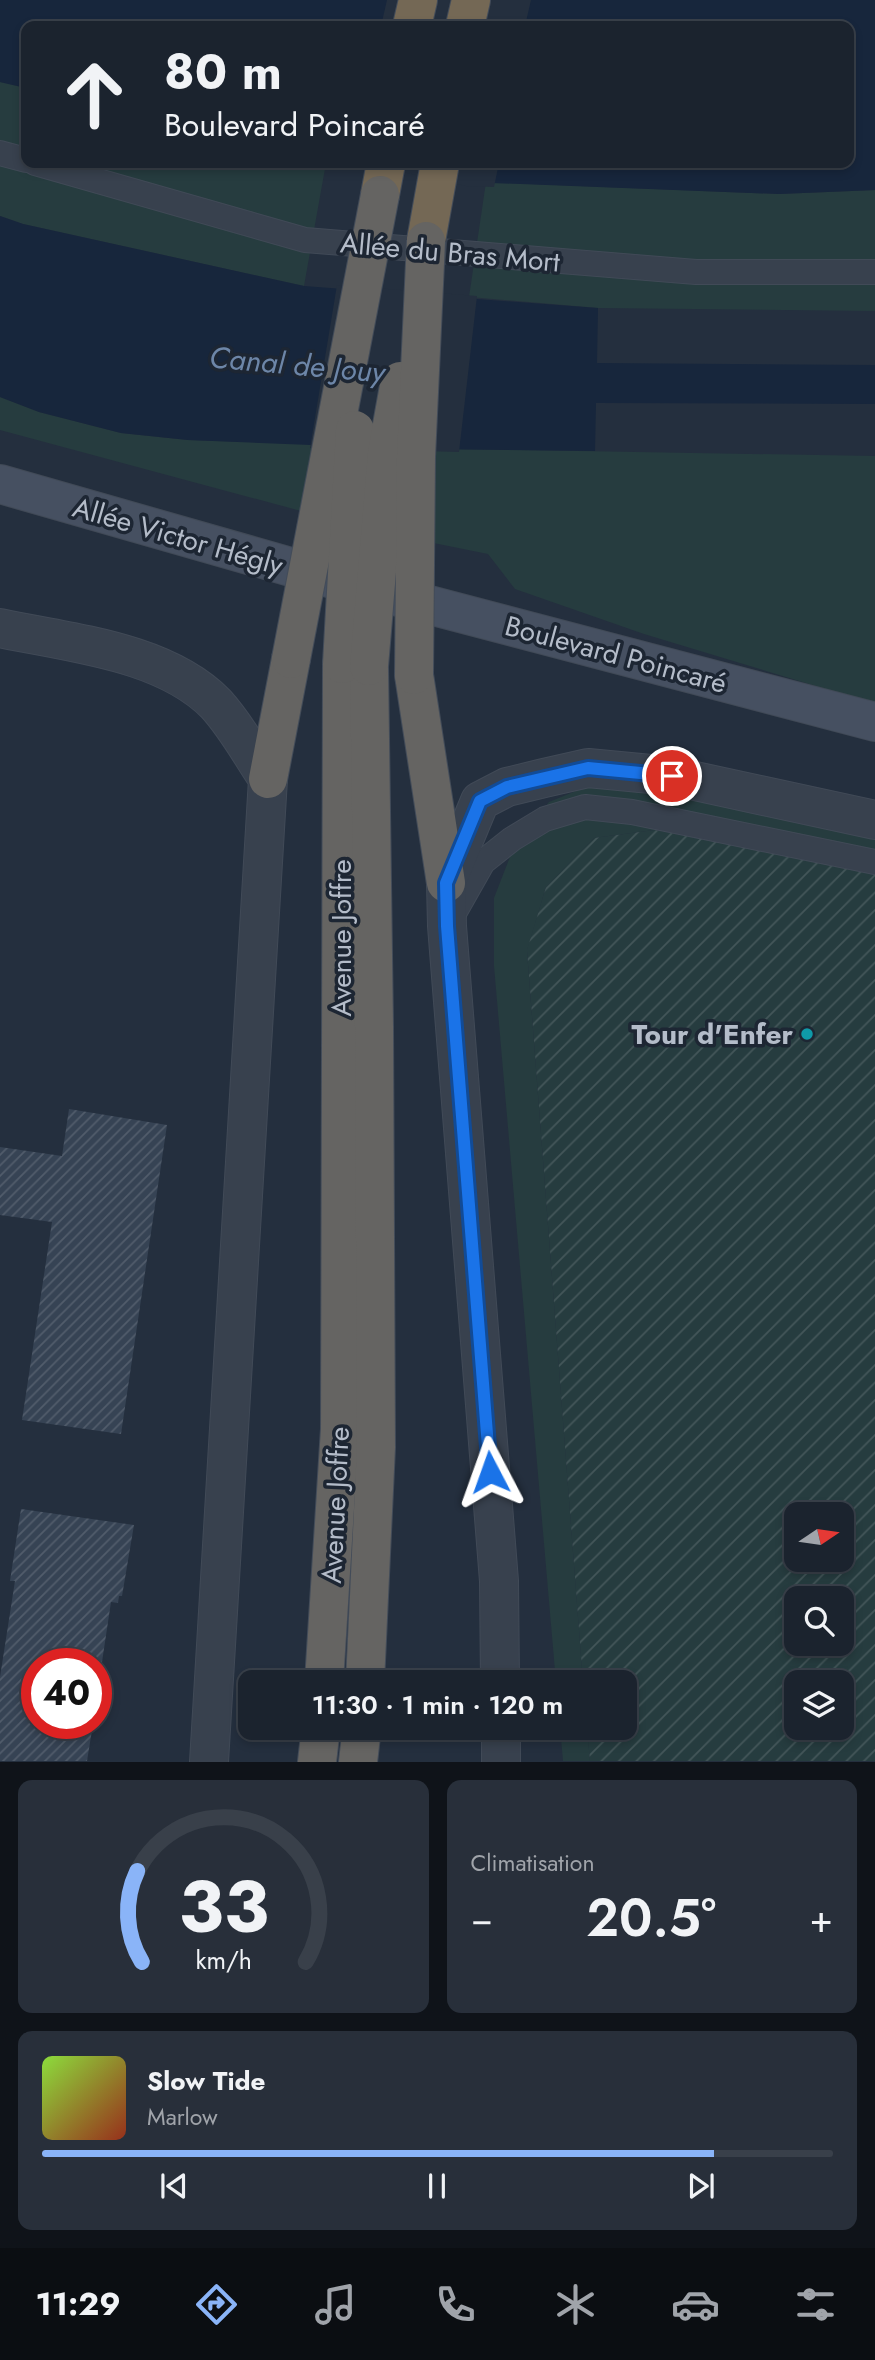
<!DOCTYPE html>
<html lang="fr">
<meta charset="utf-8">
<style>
body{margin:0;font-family:Jost,sans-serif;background:#282f3a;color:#f1f3f6;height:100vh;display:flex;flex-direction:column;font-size:26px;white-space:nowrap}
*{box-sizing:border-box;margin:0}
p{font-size:23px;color:#a0a4aa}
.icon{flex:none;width:38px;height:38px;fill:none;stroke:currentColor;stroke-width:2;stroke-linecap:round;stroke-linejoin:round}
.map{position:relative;height:1762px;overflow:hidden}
.side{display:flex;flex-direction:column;gap:18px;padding:18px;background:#0f1319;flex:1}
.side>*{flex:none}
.guide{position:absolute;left:21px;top:21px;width:833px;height:147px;border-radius:14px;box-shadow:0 4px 10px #0003,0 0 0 2px #39404a;background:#1b232e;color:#f1f3f6;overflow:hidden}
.needle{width:46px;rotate:77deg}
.tools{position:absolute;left:784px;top:1502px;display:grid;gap:14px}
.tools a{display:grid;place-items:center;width:70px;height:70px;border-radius:14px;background:#1b232e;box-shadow:0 4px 10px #0003,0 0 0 2px #39404a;font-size:35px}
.speed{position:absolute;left:21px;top:1648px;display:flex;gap:14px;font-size:35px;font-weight:700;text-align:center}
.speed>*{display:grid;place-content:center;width:91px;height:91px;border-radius:50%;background:#1b232e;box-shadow:0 4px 10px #0003,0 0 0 2px #39404a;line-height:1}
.speed .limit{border:10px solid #d22;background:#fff;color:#111}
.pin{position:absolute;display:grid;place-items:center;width:60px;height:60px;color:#fff;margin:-30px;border:4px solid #fff;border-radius:50%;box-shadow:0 2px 7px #0007}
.me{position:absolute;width:77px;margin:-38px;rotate:356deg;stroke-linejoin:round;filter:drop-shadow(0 0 5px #0008)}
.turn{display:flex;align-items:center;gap:24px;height:147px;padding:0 28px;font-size:32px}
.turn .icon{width:91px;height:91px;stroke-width:2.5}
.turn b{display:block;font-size:49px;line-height:60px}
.big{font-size:52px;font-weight:600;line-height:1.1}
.side .tile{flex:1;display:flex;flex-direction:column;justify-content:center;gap:10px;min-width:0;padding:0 24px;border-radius:14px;background:#282f3a}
.side .dial{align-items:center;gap:0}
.dial svg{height:182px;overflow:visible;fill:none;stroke:#39404a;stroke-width:7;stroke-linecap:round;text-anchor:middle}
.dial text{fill:#f1f3f6;stroke:none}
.song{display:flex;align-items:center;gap:21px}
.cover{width:84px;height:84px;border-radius:10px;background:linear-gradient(135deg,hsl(90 70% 55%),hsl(10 70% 35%))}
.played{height:7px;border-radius:4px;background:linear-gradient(90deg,#8ab4f8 85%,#39404a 85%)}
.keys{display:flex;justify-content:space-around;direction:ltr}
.heat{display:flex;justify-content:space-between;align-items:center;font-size:38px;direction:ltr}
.side .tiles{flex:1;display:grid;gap:18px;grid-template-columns:1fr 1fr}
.tile:last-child{grid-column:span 2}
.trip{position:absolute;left:238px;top:1670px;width:399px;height:70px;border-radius:14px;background:#1b232e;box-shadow:0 4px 10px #0003,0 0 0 2px #39404a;font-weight:600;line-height:70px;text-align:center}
.tabs{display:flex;height:112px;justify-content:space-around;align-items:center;background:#0b0e12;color:#a0a4aa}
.tabs .icon{width:49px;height:49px}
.tabs .active{color:#8ab4f8}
.tabs b{font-size:32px;color:#f1f3f6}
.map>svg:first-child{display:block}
.grass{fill:#263c3f}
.garden{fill:url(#garden-furrows);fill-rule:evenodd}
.water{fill:#17263c}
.pier{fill:#242f3e}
.building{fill:url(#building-hatch)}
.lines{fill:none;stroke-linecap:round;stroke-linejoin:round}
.service-casing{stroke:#414a57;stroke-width:26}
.tertiary-casing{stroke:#414a57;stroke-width:40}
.secondary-casing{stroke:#414a57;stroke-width:40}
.trunk-casing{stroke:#434c59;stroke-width:40}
.motorway-casing{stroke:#434c59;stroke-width:40}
.service{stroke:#38414e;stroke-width:24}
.tertiary{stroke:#38414e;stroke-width:38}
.secondary{stroke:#465061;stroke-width:38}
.trunk{stroke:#656462;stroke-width:38}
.motorway{stroke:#746855;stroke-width:38}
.trunk-bridge-casing{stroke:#434c59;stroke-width:40;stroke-linecap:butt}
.trunk-bridge{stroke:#656462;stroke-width:38}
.route-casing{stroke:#114b97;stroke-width:18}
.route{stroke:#1a73e8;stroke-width:12}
.culture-dot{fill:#0f9aa8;stroke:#1d2633;stroke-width:2.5}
.labels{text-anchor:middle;stroke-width:7;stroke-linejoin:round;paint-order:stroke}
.street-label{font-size:28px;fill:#b4bcc9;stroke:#1d2633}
.poi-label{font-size:28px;font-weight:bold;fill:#b4bcc9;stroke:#1d2633;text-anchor:end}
.water-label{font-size:30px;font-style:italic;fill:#6d86a8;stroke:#1d2633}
</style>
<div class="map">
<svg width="875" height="1762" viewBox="0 0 875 1762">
<defs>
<pattern id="garden-furrows" width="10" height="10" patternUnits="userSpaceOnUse" patternTransform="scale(1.75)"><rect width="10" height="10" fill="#263c3f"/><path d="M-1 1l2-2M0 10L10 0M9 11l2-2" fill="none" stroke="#435659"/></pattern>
<pattern id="building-hatch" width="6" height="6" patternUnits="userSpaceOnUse" patternTransform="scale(1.75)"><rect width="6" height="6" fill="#364354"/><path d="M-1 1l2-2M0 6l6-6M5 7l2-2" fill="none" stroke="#515c6b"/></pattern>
</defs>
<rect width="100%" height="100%" fill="#242f3e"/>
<g class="grass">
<polygon points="0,82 26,88 26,163 326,163 304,286 23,224 0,216"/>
<polygon points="486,182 779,194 875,190 875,311 598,308 469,297"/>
<polygon points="0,397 39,412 121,433 188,440 459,449 875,456 875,704 644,634 515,589 488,554 379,532 0,430"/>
<polygon points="605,779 875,804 875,872 655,830 594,838 546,887 527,951 583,1682 556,1682 494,966 494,898 513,849 549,802"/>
<polygon points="560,1727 587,1727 590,1761 563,1761"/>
</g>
<path class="garden" d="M 655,830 L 875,872 L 875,1761 L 590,1761 L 587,1727 L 625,1727 L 625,1682 L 583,1682 L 527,950 L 546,887 L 594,838 ZM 796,1514 L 842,1514 L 842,1559 L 796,1559 ZM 796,1598 L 842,1598 L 842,1643 L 796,1643 ZM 796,1682 L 842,1682 L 842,1727 L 796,1727 Z"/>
<g class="water">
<polygon points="0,0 875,0 875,190 779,194 467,182 376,163 849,163 849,26 26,26 26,88 0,82"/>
<polygon points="0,216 23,224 304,286 598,308 597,363 875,365 875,404 596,403 595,451 412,449 188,440 121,433 39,412 0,397"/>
</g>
<g class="pier">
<polygon points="387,0 531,0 525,26 381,26"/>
<polygon points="372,163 499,163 494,187 466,186 375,166"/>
<polygon points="337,285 477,296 459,452 310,448"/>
</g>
<g class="building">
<polygon points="69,1109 167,1125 121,1434 22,1420 52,1222 0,1215 0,1147 62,1156"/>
<polygon points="21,1509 134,1525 122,1596 119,1596 118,1603 111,1602 96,1702 96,1664 37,1664 37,1724 93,1724 87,1761 0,1761 0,1677 15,1581 10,1581"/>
</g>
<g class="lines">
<defs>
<g id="service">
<polyline points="0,153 26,160"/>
<polyline points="35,163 305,240 696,272 875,272"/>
<polyline points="449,922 483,862 512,839 545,819 585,807 632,812 875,862"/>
</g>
<g id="tertiary">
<path d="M 0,628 C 70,643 164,651 216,704 C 237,727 251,754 268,779 L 209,1762"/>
<polyline points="500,1682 499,1581 447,926 446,883 480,801 507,787 544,778 588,768 672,776 875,820"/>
<polyline points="501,1727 501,1762"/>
</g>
<polyline id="secondary" points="0,484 357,586 875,722"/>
<g id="trunk">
<polyline points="414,675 446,883"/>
<polyline points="268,779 291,659"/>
<polyline points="324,1682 340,1429 342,664"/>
<polyline points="365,1682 376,1447 374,1026 369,666"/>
<polyline points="317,1762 321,1727"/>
<polyline points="358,1762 362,1727"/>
</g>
<g id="motorway">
<polyline points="412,26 418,0"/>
<polyline points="465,26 471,0"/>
<polyline points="380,195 386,163"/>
<polyline points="426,241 440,163"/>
</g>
</defs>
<use href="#service" class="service-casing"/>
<use href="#tertiary" class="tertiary-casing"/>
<use href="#secondary" class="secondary-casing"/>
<use href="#trunk" class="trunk-casing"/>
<use href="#motorway" class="motorway-casing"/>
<use href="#service" class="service"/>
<use href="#tertiary" class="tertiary"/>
<use href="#secondary" class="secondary"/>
<use href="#trunk" class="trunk"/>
<use href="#motorway" class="motorway"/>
<defs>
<g id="trunk-bridge">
<polyline points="291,659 380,195"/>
<polyline points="342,664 355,430"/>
<polyline points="369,666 387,453 400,381"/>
<polyline points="414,675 416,457 426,241"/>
</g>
</defs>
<use href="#trunk-bridge" class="trunk-bridge-casing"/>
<use href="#trunk-bridge" class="trunk-bridge"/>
</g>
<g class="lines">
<defs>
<polyline id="route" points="490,1472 447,926 446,883 480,801 507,787 588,768 672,776"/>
</defs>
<use href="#route" class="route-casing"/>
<use href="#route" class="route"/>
</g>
<circle class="culture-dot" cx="807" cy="1034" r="7"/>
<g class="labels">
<g class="street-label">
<text transform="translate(450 252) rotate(5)" y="10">Allée du Bras Mort</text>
<text transform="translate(178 536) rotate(16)" y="10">Allée Victor Hégly</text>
<text transform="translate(616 654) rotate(15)" y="10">Boulevard Poincaré</text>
<text transform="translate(341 938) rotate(-90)" y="10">Avenue Joffre</text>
<text transform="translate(335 1505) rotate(-87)" y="10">Avenue Joffre</text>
</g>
<g class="poi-label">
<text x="793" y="1044">Tour d'Enfer</text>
</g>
<g class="water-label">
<text transform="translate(297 365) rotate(5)" y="10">Canal de Jouy</text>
</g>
</g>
</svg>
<div class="tools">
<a><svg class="needle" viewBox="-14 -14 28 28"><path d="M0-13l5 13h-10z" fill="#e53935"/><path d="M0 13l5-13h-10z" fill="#a0a4aa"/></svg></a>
<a><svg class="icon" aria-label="search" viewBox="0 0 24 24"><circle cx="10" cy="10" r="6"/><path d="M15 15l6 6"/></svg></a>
<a><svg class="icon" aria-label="layers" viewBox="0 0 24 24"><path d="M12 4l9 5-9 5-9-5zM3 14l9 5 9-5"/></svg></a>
</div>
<div class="speed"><div class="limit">40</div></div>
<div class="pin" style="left:672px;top:776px;background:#d93025"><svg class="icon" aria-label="arrive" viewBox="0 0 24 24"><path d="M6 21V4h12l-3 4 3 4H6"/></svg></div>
<svg class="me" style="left:490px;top:1472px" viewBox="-20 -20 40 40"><path d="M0-17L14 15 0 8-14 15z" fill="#1a73e8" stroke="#fff" stroke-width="4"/></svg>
<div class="trip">11:30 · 1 min · 120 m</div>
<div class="guide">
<div class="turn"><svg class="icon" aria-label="ahead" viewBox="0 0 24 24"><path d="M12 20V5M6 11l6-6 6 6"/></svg><div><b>80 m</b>Boulevard Poincaré</div></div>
</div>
</div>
<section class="side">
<div class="tiles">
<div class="tile dial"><svg viewBox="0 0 100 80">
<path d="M14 69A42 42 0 1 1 86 69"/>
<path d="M14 69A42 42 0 0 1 12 29" stroke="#8ab4f8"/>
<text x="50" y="56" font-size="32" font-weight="700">33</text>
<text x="50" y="72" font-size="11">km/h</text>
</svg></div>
<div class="tile"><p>Climatisation</p>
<div class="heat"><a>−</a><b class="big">20.5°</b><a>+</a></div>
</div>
<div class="tile">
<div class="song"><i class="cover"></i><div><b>Slow Tide</b><p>Marlow</p></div></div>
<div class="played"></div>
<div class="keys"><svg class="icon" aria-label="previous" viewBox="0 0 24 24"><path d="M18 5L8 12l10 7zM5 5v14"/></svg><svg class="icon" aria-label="pause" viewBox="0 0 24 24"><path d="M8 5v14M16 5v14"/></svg><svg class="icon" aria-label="next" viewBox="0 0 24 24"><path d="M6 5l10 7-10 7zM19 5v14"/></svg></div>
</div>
</div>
</section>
<nav class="tabs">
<b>11:29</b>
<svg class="icon active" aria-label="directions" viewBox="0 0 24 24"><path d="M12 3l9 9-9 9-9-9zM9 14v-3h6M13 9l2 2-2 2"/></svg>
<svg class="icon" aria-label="music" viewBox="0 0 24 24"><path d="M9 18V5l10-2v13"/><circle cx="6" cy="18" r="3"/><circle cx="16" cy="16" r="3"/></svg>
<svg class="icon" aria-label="phone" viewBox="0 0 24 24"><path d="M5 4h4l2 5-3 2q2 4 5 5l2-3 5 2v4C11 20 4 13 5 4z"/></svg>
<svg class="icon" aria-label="climate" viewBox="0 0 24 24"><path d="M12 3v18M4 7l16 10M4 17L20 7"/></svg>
<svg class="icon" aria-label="car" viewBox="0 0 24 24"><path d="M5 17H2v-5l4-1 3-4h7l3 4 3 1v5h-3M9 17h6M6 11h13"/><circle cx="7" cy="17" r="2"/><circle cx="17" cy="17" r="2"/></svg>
<svg class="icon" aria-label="filters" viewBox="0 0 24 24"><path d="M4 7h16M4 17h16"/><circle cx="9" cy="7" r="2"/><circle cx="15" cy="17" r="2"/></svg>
</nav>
